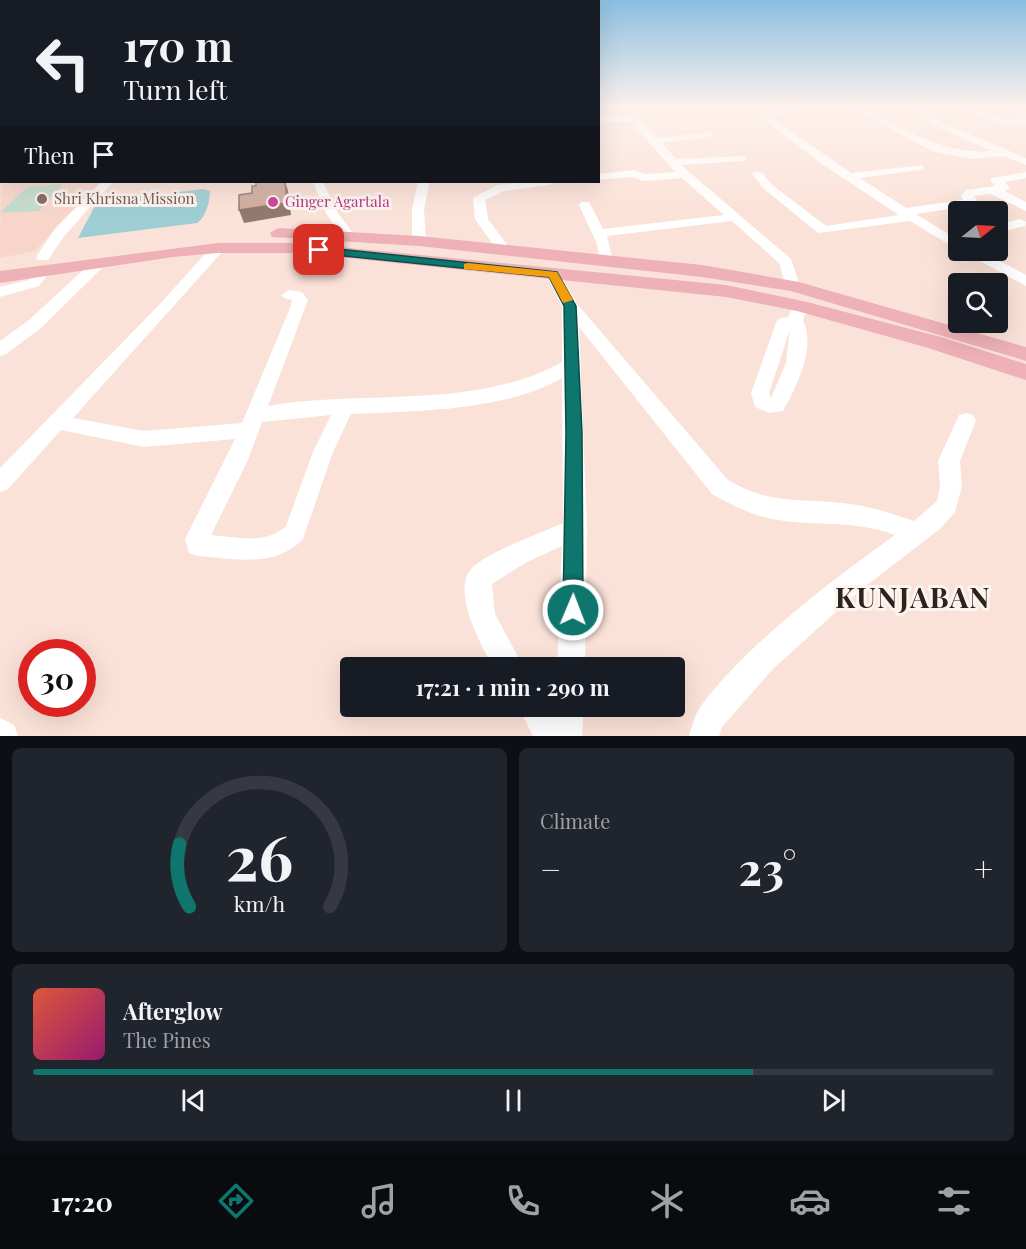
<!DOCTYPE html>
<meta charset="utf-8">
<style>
body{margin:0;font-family:"Playfair Display",serif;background:#20242c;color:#f1f3f6;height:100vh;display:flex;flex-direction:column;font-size:22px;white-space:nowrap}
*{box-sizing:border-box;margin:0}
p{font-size:20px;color:#9ea1a6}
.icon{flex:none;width:33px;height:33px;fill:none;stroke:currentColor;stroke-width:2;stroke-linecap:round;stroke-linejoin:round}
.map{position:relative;height:736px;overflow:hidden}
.details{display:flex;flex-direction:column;gap:12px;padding:12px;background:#0d0f14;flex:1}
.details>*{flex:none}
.hud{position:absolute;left:0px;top:0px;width:600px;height:183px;box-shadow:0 6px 24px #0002;background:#171b24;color:#f1f3f6;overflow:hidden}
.needle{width:39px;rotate:72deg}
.controls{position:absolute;left:948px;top:201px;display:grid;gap:12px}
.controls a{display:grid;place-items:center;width:60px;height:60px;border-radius:6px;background:#171b24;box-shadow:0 6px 24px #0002;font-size:30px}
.speed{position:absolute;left:18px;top:639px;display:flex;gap:12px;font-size:30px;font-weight:700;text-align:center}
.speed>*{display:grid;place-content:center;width:78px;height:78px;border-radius:50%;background:#171b24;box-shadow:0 6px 24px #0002;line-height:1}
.speed .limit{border:9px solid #d22;background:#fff;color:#111}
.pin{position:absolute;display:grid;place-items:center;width:51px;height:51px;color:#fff;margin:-26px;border-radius:12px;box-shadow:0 3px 9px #0006}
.me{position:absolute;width:66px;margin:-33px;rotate:1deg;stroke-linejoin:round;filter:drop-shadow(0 0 4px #0008)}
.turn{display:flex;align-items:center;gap:21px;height:126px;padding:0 24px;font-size:27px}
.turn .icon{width:78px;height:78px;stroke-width:2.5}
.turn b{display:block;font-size:42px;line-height:51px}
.then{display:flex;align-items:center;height:57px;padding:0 24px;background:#0003;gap:12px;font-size:22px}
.big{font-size:45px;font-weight:700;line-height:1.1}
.details .card{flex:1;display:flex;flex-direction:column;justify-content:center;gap:9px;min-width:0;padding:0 21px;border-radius:9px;background:#20242c}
.details .dial{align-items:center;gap:0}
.dial svg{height:156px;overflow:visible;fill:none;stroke:#363941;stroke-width:7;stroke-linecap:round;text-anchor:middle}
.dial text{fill:#f1f3f6;stroke:none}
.song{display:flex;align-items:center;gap:18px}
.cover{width:72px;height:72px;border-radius:9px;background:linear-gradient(135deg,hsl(10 70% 55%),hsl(320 70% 35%))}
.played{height:6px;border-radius:3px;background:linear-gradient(90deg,#0f766e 75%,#363941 75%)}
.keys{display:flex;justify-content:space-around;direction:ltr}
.heat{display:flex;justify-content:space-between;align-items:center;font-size:33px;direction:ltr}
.details .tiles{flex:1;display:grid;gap:12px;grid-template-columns:1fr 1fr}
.card:last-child{grid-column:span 2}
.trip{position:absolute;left:340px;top:657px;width:345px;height:60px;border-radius:6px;background:#171b24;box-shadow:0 6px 24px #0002;font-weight:700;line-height:60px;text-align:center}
.tabs{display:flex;height:96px;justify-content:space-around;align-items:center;background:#090b0e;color:#9ea1a6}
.tabs .icon{width:42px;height:42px}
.tabs .on{color:#0f766e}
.tabs b{font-size:27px;color:#f1f3f6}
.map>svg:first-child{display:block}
.built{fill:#f7d6c9}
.green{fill:#c2dccd}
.water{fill:#9ecdd3}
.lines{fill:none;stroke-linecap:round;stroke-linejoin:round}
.minor{fill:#fff;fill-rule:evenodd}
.major{fill:#edb1b7;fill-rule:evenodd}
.shaded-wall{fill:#92786d}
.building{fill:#d1ab9c;stroke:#92786d;stroke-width:1.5}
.route{fill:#0f766e;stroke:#0a4d48;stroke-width:1.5}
.slow{fill:#f59e0b}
.education-dot{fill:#8d6e63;stroke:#fdf3ef;stroke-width:2}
.hotel-dot{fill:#d1479c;stroke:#fdf3ef;stroke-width:2}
.labels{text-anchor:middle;stroke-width:6;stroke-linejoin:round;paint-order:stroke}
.far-education-label{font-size:15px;fill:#785e54;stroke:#fdf3ef;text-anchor:start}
.far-hotel-label{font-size:15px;fill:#b23c85;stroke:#fdf3ef;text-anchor:start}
.near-district-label{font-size:28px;font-weight:bold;letter-spacing:1.5px;fill:#2c231f;stroke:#fdf3ef}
</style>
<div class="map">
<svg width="1026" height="736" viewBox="0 0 1026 736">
<rect width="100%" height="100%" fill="#fbe2d8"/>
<polygon class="built" points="1,156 2,182 102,182 65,217 35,251 0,258"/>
<polygon class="green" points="63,184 39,211 0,213 27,187"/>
<path class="water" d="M 203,189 L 210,191 C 210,201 206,217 197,223 L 78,238 L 97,202 Z"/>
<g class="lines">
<g class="minor">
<polygon points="792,107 822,107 769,116 851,173 923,165 923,169 919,170 860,178 906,208 963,200 961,196 966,190 995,186 990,180 992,178 1026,172 1026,178 1005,182 1010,188 1005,191 1026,202 1026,211 991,194 974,196 978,202 976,205 916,214 958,240 958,250 910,221 818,233 763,188 752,174 754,172 762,172 771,184 826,226 899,215 822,164 756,114"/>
<path d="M 850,107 L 862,107 C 904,129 943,155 992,151 L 935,126 L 911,107 L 921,107 L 941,122 L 1026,158 L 1026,165 L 1004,156 L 972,159 L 932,151 Z"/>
<polygon points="958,107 971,107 1004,120 1026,119 1026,125 1000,125"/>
<polygon points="1000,107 1014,107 1026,112 1026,118"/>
<polygon points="2,115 2,121 0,122 0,116"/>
<polygon points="598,116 637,117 657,138 712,132 712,136 708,137 662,143 676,159 746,156 746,160 742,161 681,165 791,259 800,286 797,289 787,289 779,263 732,221 607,236 612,258 610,261 600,261 597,244 579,205 581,202 589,202 603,229 724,215 682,178 643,181 632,177 598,180 598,174 634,170 645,174 675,172 631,122 598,122"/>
<polygon points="101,182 113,182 65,235 48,260 38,260 36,257 55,229"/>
<polygon points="313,182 323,182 338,213 355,236 353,239 343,239 326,213"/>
<polygon points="418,182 430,182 424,209 426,241 419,245 412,241 412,209"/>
<polygon points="525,182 555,182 549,185 504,191 485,200 488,219 511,250 504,254 499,253 475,219 473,198 497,185"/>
<polygon points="1020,219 1026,222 1025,226 998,233 998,225"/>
<path d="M 218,244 L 225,248 L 223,251 L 73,418 L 144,431 L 242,423 L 290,308 L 292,300 L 284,298 L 281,295 L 289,290 L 302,292 L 308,300 L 268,406 C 365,389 473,411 562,362 L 562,306 L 546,274 L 553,270 L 558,271 L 577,304 L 728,480 C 771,505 795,498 841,503 C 867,505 890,513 914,521 L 937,501 L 940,486 L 938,461 L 959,415 L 966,413 L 973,415 L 976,420 L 960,461 L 962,486 L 955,512 L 941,528 L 858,592 L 774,668 L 722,727 L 719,736 L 689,736 C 692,726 695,714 701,706 C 748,643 831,581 895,535 C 852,519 814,527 772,519 C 750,514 731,505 712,494 L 579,327 L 587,529 L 585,668 L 557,668 L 562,546 L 525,563 L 492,584 L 495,614 L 524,668 L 494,668 C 482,647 450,590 472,568 C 488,552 541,533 563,523 L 562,378 C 505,411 416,411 351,414 L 333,452 L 303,539 C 276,568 234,559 198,556 L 189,553 L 185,539 L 235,439 L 144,447 L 61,430 L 8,489 L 0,492 L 0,468 L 159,305 L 213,245 ZM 331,415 L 313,452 L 286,526 C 266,545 236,537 211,535 L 248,460 L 262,422 Z"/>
<polygon points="960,250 979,250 1026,275 1026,286"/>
<polygon points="100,258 107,262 105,265 41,328 6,354 0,356 0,341 29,320 95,259"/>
<polygon points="44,266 51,270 39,286 0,297 0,287 29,280 39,267"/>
<path d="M 800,301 L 808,306 L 803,320 C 816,348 797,386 783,411 L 769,413 L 755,407 L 751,393 L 776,323 L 778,319 L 788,317 L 794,303 ZM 790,329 L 786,363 L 771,398 L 769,393 Z"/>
<polygon points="518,706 550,706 554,713 554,706 584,706 582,736 533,736"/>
<polygon points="0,718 14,725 18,736 0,736"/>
</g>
<g class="major">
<polygon points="278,228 419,236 702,265 799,282 1026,347 1026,361 791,291 702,277 419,246 272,237 270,233"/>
<polygon points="218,243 299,243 726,285 807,302 941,337 1026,364 1026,380 925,347 797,311 726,297 299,253 218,253 173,257 0,283 0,271"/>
</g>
</g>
<polygon class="shaded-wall" points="285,182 288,190 291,215 244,223 239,210"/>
<polygon class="building" points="256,182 285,182 287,203 239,210 239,195 252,193 252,186 256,186"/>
<linearGradient id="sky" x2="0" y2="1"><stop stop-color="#8abee0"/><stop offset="0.51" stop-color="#fdf2ed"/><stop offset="1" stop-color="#fdf2ed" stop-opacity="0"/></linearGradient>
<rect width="1026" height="210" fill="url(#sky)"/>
<polygon class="route" points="319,247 557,272 576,306 582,433 583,610 580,617 573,620 566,617 563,610 566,433 564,306 549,277 315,253 314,250"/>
<polygon class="slow" points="468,263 557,272 573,300 563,303 549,277 464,269 464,264"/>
<circle class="education-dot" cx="42" cy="199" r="6"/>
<circle class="hotel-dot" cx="273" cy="202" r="6"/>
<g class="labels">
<g class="far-education-label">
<text x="54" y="204">Shri Khrisna Mission</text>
</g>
<g class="far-hotel-label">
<text x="285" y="207">Ginger Agartala</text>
</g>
<g class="near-district-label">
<text x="913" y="608">KUNJABAN</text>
</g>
</g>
</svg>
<div class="controls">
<a><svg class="needle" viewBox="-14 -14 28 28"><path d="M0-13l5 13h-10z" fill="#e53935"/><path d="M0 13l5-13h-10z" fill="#9ea1a6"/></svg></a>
<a><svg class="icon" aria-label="search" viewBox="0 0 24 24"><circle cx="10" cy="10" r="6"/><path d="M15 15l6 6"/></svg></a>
</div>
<div class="speed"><div class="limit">30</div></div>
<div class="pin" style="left:319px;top:250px;background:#d93025"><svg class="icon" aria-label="arrive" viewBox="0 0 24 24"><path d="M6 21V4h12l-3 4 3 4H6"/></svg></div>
<svg class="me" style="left:573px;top:610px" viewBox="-20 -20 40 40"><circle r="17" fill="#0f766e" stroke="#fff" stroke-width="3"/><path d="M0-11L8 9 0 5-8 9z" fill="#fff"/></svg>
<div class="trip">17:21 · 1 min · 290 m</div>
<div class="hud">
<div class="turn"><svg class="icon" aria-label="left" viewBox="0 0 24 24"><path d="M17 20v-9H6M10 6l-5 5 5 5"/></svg><div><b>170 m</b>Turn left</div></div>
<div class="then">Then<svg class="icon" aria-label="arrive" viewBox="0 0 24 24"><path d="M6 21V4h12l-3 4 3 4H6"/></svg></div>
</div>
</div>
<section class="details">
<div class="tiles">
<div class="card dial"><svg viewBox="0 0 100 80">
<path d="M14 69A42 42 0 1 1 86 69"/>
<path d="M14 69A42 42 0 0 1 9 37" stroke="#0f766e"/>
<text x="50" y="56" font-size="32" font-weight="700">26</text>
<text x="50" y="72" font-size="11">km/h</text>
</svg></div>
<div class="card"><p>Climate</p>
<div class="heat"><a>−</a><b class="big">23°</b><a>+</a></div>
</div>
<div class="card">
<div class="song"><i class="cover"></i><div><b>Afterglow</b><p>The Pines</p></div></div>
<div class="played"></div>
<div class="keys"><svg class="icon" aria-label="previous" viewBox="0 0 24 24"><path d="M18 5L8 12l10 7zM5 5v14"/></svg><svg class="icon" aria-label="pause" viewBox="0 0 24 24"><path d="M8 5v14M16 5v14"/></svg><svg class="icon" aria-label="next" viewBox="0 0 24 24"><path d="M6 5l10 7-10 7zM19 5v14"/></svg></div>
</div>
</div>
</section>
<nav class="tabs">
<b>17:20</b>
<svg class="icon on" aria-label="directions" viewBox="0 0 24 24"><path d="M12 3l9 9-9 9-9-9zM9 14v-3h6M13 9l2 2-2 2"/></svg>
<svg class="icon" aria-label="music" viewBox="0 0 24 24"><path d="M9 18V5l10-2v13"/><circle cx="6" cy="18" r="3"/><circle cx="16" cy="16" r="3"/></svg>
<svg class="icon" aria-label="phone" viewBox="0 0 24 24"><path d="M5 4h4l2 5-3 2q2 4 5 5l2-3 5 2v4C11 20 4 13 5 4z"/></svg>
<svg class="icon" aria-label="climate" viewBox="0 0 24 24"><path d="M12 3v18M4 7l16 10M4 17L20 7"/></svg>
<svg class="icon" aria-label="car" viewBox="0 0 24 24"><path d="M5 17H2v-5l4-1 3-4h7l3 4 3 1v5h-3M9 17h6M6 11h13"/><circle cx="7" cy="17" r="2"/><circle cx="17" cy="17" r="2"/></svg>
<svg class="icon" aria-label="filters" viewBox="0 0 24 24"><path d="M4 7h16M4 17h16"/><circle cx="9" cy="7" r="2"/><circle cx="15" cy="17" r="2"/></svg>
</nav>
